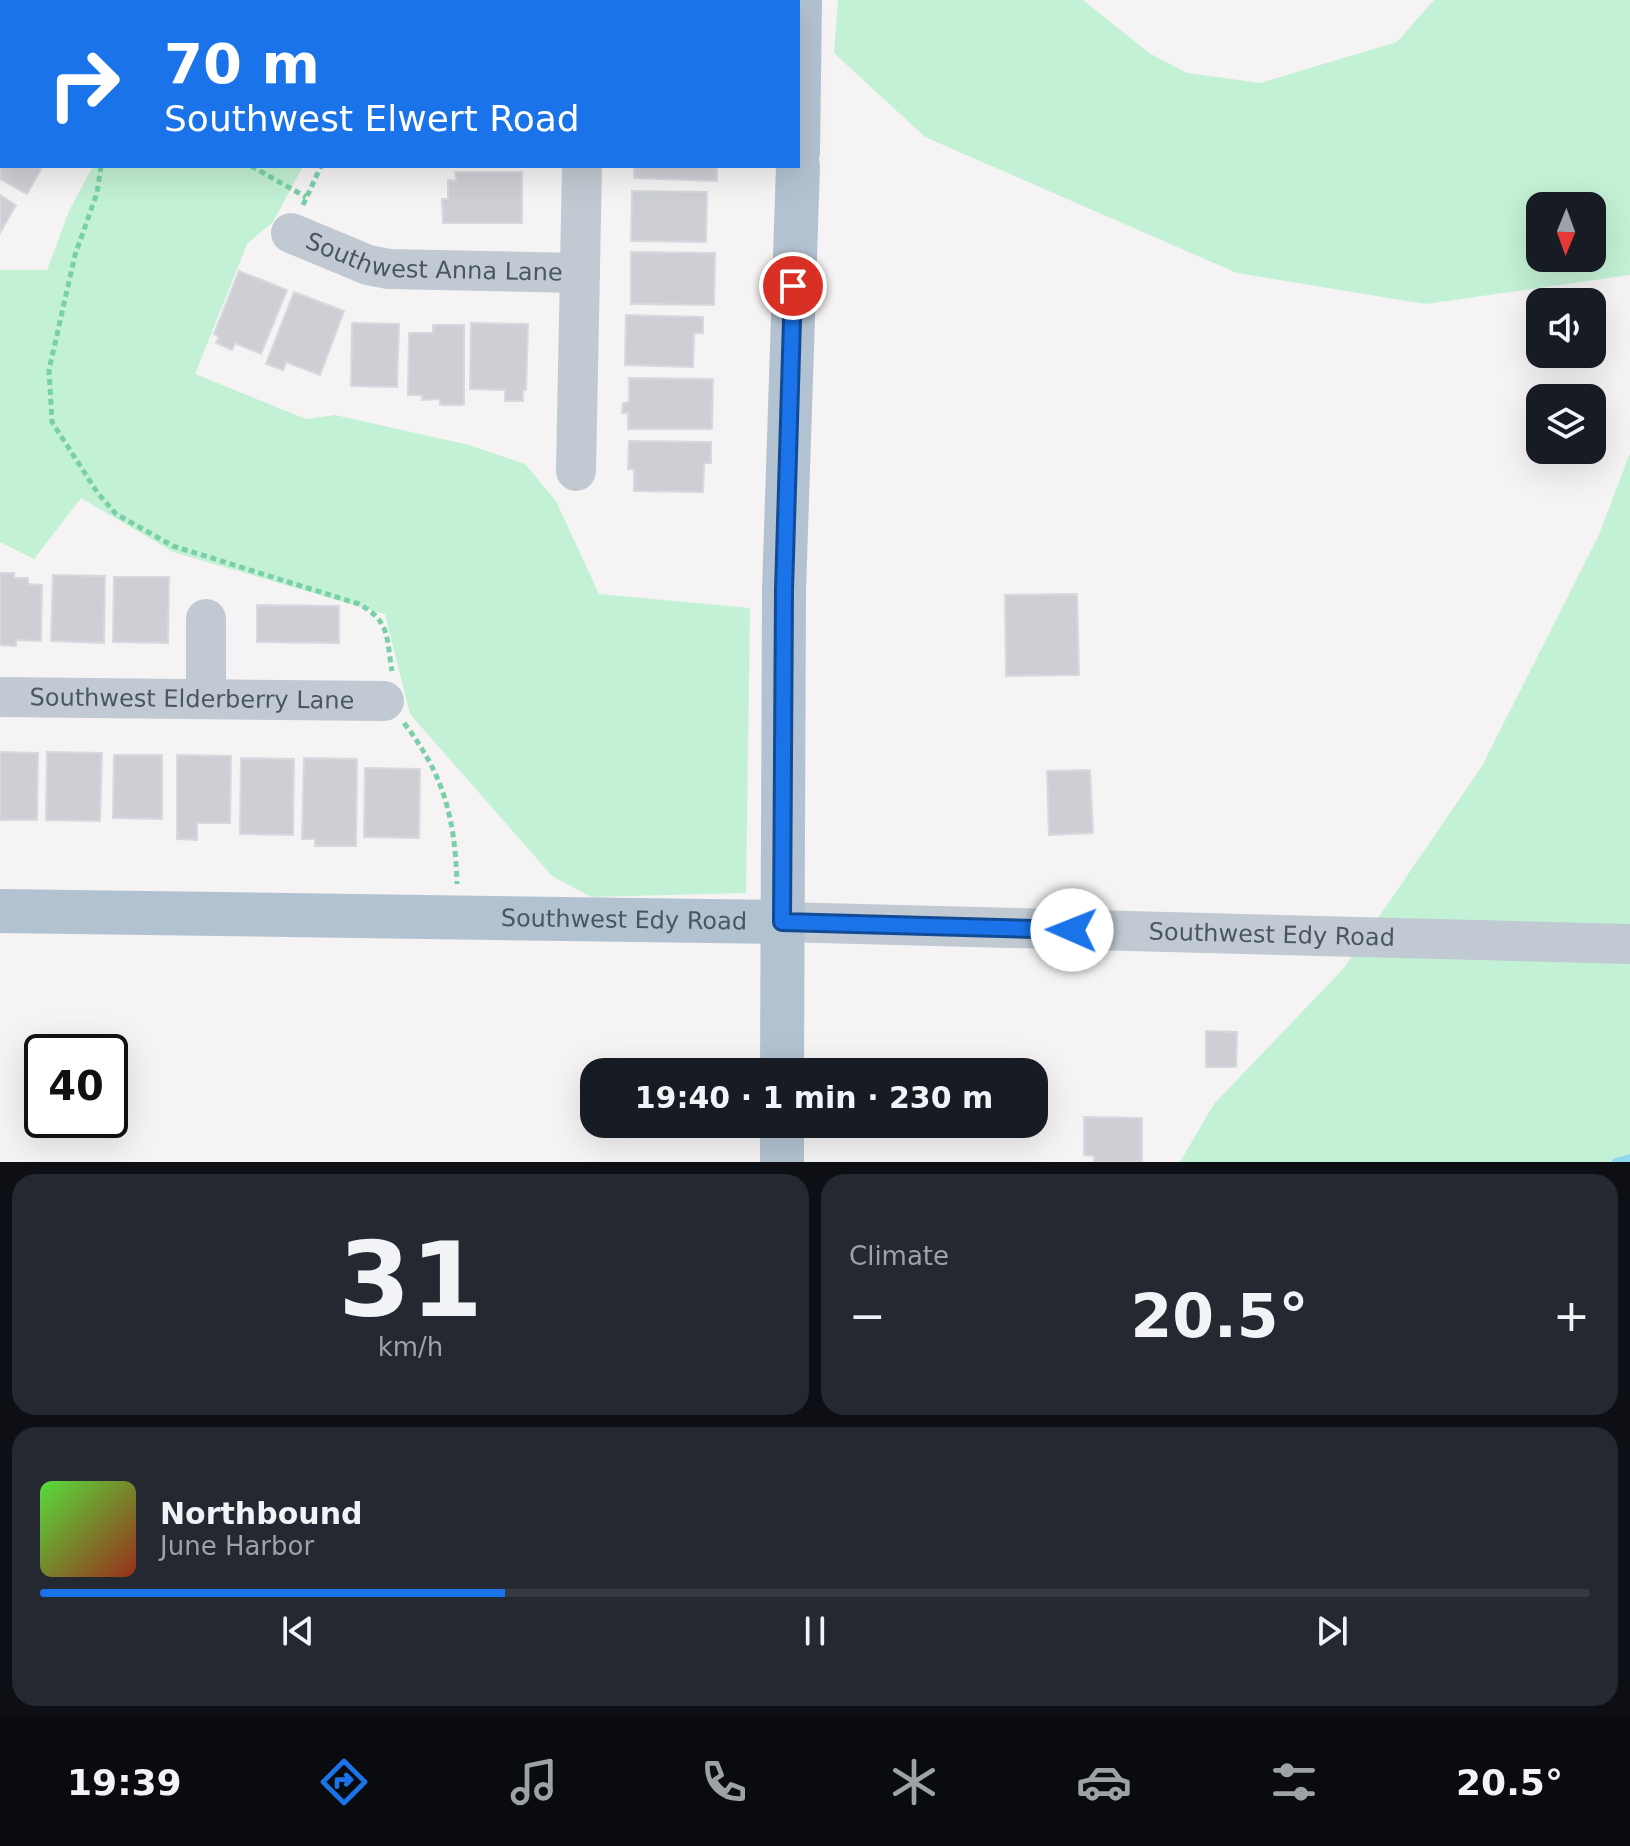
<!DOCTYPE html>
<meta charset="utf-8">
<style>
body{margin:0;font-family:"DejaVu Sans",sans-serif;background:#242831;color:#f1f3f6;height:100vh;display:flex;flex-direction:column;font-size:30px;white-space:nowrap}
*{box-sizing:border-box;margin:0}
p{font-size:26px;color:#9ea1a6}
.icon{flex:none;width:44px;height:44px;fill:none;stroke:currentColor;stroke-width:2;stroke-linecap:round;stroke-linejoin:round}
.map{position:relative;height:1162px;overflow:hidden}
.sheet{display:flex;flex-direction:column;gap:12px;padding:12px;background:#0d0f14;flex:1}
.sheet>*{flex:none}
.hud{position:absolute;left:0px;top:0px;width:800px;height:168px;box-shadow:0 8px 32px #0002;background:#1a73e8;color:#fff;overflow:hidden}
.needle{width:52px;rotate:181deg}
.tools{position:absolute;left:1526px;top:192px;display:grid;gap:16px}
.tools a{display:grid;place-items:center;width:80px;height:80px;border-radius:16px;background:#171b24;box-shadow:0 8px 32px #0002;font-size:40px}
.speed{position:absolute;left:24px;top:1034px;display:flex;gap:16px;font-size:40px;font-weight:700;text-align:center}
.speed>*{display:grid;place-content:center;width:104px;height:104px;border-radius:50%;background:#171b24;box-shadow:0 8px 32px #0002;line-height:1}
.speed .limit{border:4px solid #111;border-radius:12px;background:#fff;color:#111}
.pin{position:absolute;display:grid;place-items:center;width:68px;height:68px;color:#fff;margin:-34px;border:4px solid #fff;border-radius:50%;box-shadow:0 2px 8px #0007}
.me{position:absolute;width:88px;margin:-44px;rotate:271deg;stroke-linejoin:round;filter:drop-shadow(0 0 6px #0008)}
.turn{display:flex;align-items:center;gap:28px;height:168px;padding:0 32px;font-size:36px}
.turn .icon{width:104px;height:104px;stroke-width:2.5}
.turn b{display:block;font-size:56px;line-height:68px}
.big{font-size:60px;font-weight:700;line-height:1.1}
.sheet .tile{flex:1;display:flex;flex-direction:column;justify-content:center;gap:12px;min-width:0;padding:0 28px;border-radius:24px;background:#242831}
.sheet .dial{align-items:center;gap:0}
.dial b{font-size:104px;line-height:1}
.song{display:flex;align-items:center;gap:24px}
.cover{width:96px;height:96px;border-radius:12px;background:linear-gradient(135deg,hsl(110 70% 55%),hsl(10 70% 35%))}
.played{height:8px;border-radius:4px;background:linear-gradient(90deg,#1a73e8 30%,#363941 30%)}
.keys{display:flex;justify-content:space-around;direction:ltr}
.heat{display:flex;justify-content:space-between;align-items:center;font-size:44px;direction:ltr}
.sheet .tiles{flex:1;display:grid;gap:12px;grid-template-columns:1fr 1fr}
.tile:last-child{grid-column:span 2}
.trip{position:absolute;left:580px;top:1058px;width:468px;height:80px;border-radius:24px;background:#171b24;box-shadow:0 8px 32px #0002;font-weight:700;line-height:80px;text-align:center}
.tabs{display:flex;height:128px;justify-content:space-around;align-items:center;background:#090b0e;color:#9ea1a6}
.tabs .icon{width:56px;height:56px}
.tabs .on{color:#1a73e8}
.tabs b{font-size:36px;color:#f1f3f6}
.map>svg:first-child{display:block}
.green{fill:#c3f1d5;fill-rule:evenodd}
.lines{fill:none;stroke-linecap:round;stroke-linejoin:round}
.stream{stroke:#90daee;stroke-width:8}
.building{fill:#cdcfd5;stroke:#d7d9de;stroke-width:2}
.path{stroke:#7ad0a6;stroke-width:5;stroke-dasharray:6 4;stroke-linecap:butt}
.minor{stroke:#c1cad2;stroke-width:40}
.major{stroke:#b3c2d1;stroke-width:44}
.route-casing{stroke:#114b97;stroke-width:20}
.route{stroke:#1a73e8;stroke-width:14}
.labels{text-anchor:middle;stroke-width:6;stroke-linejoin:round;paint-order:stroke}
.street-label{font-size:24px;fill:#4a5661;stroke:#fff}
</style>
<div class="map">
<svg width="1630" height="1162" viewBox="0 0 1630 1162">
<rect width="100%" height="100%" fill="#f5f3f3"/>
<g class="green">
<path d="M 838,0 L 1083,0 L 1149,53 L 1187,73 L 1260,83 L 1397,42 L 1434,0 L 1630,0 L 1630,275 L 1426,304 L 1237,273 L 925,137 L 834,53 ZM 1540,206 L 1592,206 L 1592,258 L 1540,258 Z"/>
<polygon points="93,166 303,166 273,222 247,244 195,374 306,419 335,415 469,445 525,464 556,501 599,594 750,608 746,893 591,897 552,876 410,714 385,614 173,552 81,498 34,559 0,542 0,270 47,270 69,211"/>
<polygon points="1630,453 1630,1162 1180,1162 1214,1104 1344,968 1482,766 1599,535"/>
</g>
<g class="lines">
<polyline class="stream" points="1616,1162 1630,1158"/>
</g>
<g class="building">
<polygon points="2,120 2,166 43,166 27,194 0,179"/>
<polygon points="634,166 717,166 717,181 634,178"/>
<polygon points="455,172 522,172 522,223 443,223 442,199 448,199 448,180 456,181"/>
<polygon points="632,191 707,192 706,242 631,241"/>
<polygon points="0,195 16,205 0,233"/>
<polygon points="631,252 715,253 714,305 631,304"/>
<polygon points="239,271 287,290 261,354 235,343 232,350 216,343 219,337 214,334"/>
<polygon points="294,292 344,311 320,375 286,362 283,370 266,364"/>
<polygon points="626,315 703,317 703,333 694,333 693,367 625,365"/>
<polygon points="352,323 399,324 397,387 351,386"/>
<polygon points="471,323 528,324 526,390 523,390 523,401 505,401 505,390 470,389"/>
<polygon points="433,325 464,325 464,405 440,405 440,399 422,400 422,395 408,395 409,333 433,333"/>
<polygon points="629,378 713,379 712,429 628,429 628,413 622,413 623,403 629,402"/>
<polygon points="629,441 711,442 711,463 704,463 703,492 634,491 634,469 628,469"/>
<polygon points="0,573 14,573 14,578 28,578 28,584 42,585 41,641 16,640 16,646 0,645"/>
<polygon points="53,575 105,576 104,643 51,641"/>
<polygon points="114,577 169,577 168,643 113,642"/>
<polygon points="1077,594 1079,675 1006,676 1005,595"/>
<polygon points="257,605 339,606 339,643 257,642"/>
<polygon points="0,752 38,753 37,820 0,820"/>
<polygon points="47,752 102,753 100,821 46,820"/>
<polygon points="114,755 162,755 162,819 113,818"/>
<polygon points="177,755 231,756 230,823 197,823 197,840 177,839"/>
<polygon points="241,758 294,759 293,835 240,834"/>
<polygon points="304,758 357,759 356,846 315,846 315,839 302,839"/>
<polygon points="365,768 420,769 419,838 364,837"/>
<polygon points="1090,770 1093,833 1049,835 1047,771"/>
<polygon points="1206,1031 1237,1032 1236,1067 1206,1067"/>
<polygon points="1084,1117 1142,1118 1142,1162 1094,1162 1094,1156 1084,1155"/>
</g>
<g class="lines">
<g class="path">
<polyline points="393,2 393,0"/>
<polyline points="0,32 2,34"/>
<path d="M 101,166 L 97,193 L 75,255 L 49,370 L 52,422 L 97,492 L 116,514 L 173,546 L 359,604 C 391,622 386,637 392,671"/>
<polyline points="251,166 306,197"/>
<polyline points="303,205 321,166"/>
<path d="M 404,723 C 444,775 455,818 457,884"/>
</g>
<g class="minor">
<polyline points="586,2 586,0"/>
<path id="s1" d="M 291,233 L 368,265 L 389,269 L 580,273"/>
<polyline points="576,471 582,166"/>
<path id="s2" d="M 0,697 L 384,701"/>
<polyline points="206,699 206,619"/>
<path id="s3" d="M 782,922 L 1630,944"/>
</g>
<g class="major">
<polyline points="798,152 800,0"/>
<path id="s4" d="M 0,911 L 782,922"/>
<polyline points="782,1072 784,590 798,166"/>
<polyline points="782,1124 782,1162"/>
</g>
</g>
<g class="lines">
<defs>
<polyline id="route" points="793,286 784,590 782,922 1072,930"/>
</defs>
<use href="#route" class="route-casing"/>
<use href="#route" class="route"/>
</g>
<g class="labels">
<g class="street-label">
<text dy="8" stroke="none"><textPath href="#s1" startOffset="148">Southwest Anna Lane</textPath></text>
<text dy="8" stroke="none"><textPath href="#s2" startOffset="192">Southwest Elderberry Lane</textPath></text>
<text dy="8" stroke="none"><textPath href="#s4" startOffset="624">Southwest Edy Road</textPath></text>
<text dy="8" stroke="none"><textPath href="#s3" startOffset="490">Southwest Edy Road</textPath></text>
</g>
</g>
</svg>
<div class="tools">
<a><svg class="needle" viewBox="-14 -14 28 28"><path d="M0-13l5 13h-10z" fill="#e53935"/><path d="M0 13l5-13h-10z" fill="#9ea1a6"/></svg></a>
<a><svg class="icon" aria-label="sound" viewBox="0 0 24 24"><path d="M4 9h4l5-4v14l-5-4H4zM17 9q2 3 0 6"/></svg></a>
<a><svg class="icon" aria-label="layers" viewBox="0 0 24 24"><path d="M12 4l9 5-9 5-9-5zM3 14l9 5 9-5"/></svg></a>
</div>
<div class="speed"><div class="limit">40</div></div>
<div class="pin" style="left:793px;top:286px;background:#d93025"><svg class="icon" aria-label="arrive" viewBox="0 0 24 24"><path d="M6 21V4h12l-3 4 3 4H6"/></svg></div>
<svg class="me" style="left:1072px;top:930px" viewBox="-20 -20 40 40"><circle r="19" fill="#fff"/><path d="M0-13L10 11 0 6-10 11z" fill="#1a73e8"/></svg>
<div class="trip">19:40 · 1 min · 230 m</div>
<div class="hud">
<div class="turn"><svg class="icon" aria-label="right" viewBox="0 0 24 24"><path d="M7 20v-9h11M14 6l5 5-5 5"/></svg><div><b>70 m</b>Southwest Elwert Road</div></div>
</div>
</div>
<section class="sheet">
<div class="tiles">
<div class="tile dial"><b>31</b><p>km/h</p></div>
<div class="tile"><p>Climate</p>
<div class="heat"><a>−</a><b class="big">20.5°</b><a>+</a></div>
</div>
<div class="tile">
<div class="song"><i class="cover"></i><div><b>Northbound</b><p>June Harbor</p></div></div>
<div class="played"></div>
<div class="keys"><svg class="icon" aria-label="previous" viewBox="0 0 24 24"><path d="M18 5L8 12l10 7zM5 5v14"/></svg><svg class="icon" aria-label="pause" viewBox="0 0 24 24"><path d="M8 5v14M16 5v14"/></svg><svg class="icon" aria-label="next" viewBox="0 0 24 24"><path d="M6 5l10 7-10 7zM19 5v14"/></svg></div>
</div>
</div>
</section>
<nav class="tabs">
<b>19:39</b>
<svg class="icon on" aria-label="directions" viewBox="0 0 24 24"><path d="M12 3l9 9-9 9-9-9zM9 14v-3h6M13 9l2 2-2 2"/></svg>
<svg class="icon" aria-label="music" viewBox="0 0 24 24"><path d="M9 18V5l10-2v13"/><circle cx="6" cy="18" r="3"/><circle cx="16" cy="16" r="3"/></svg>
<svg class="icon" aria-label="phone" viewBox="0 0 24 24"><path d="M5 4h4l2 5-3 2q2 4 5 5l2-3 5 2v4C11 20 4 13 5 4z"/></svg>
<svg class="icon" aria-label="climate" viewBox="0 0 24 24"><path d="M12 3v18M4 7l16 10M4 17L20 7"/></svg>
<svg class="icon" aria-label="car" viewBox="0 0 24 24"><path d="M5 17H2v-5l4-1 3-4h7l3 4 3 1v5h-3M9 17h6M6 11h13"/><circle cx="7" cy="17" r="2"/><circle cx="17" cy="17" r="2"/></svg>
<svg class="icon" aria-label="filters" viewBox="0 0 24 24"><path d="M4 7h16M4 17h16"/><circle cx="9" cy="7" r="2"/><circle cx="15" cy="17" r="2"/></svg>
<b>20.5°</b>
</nav>
